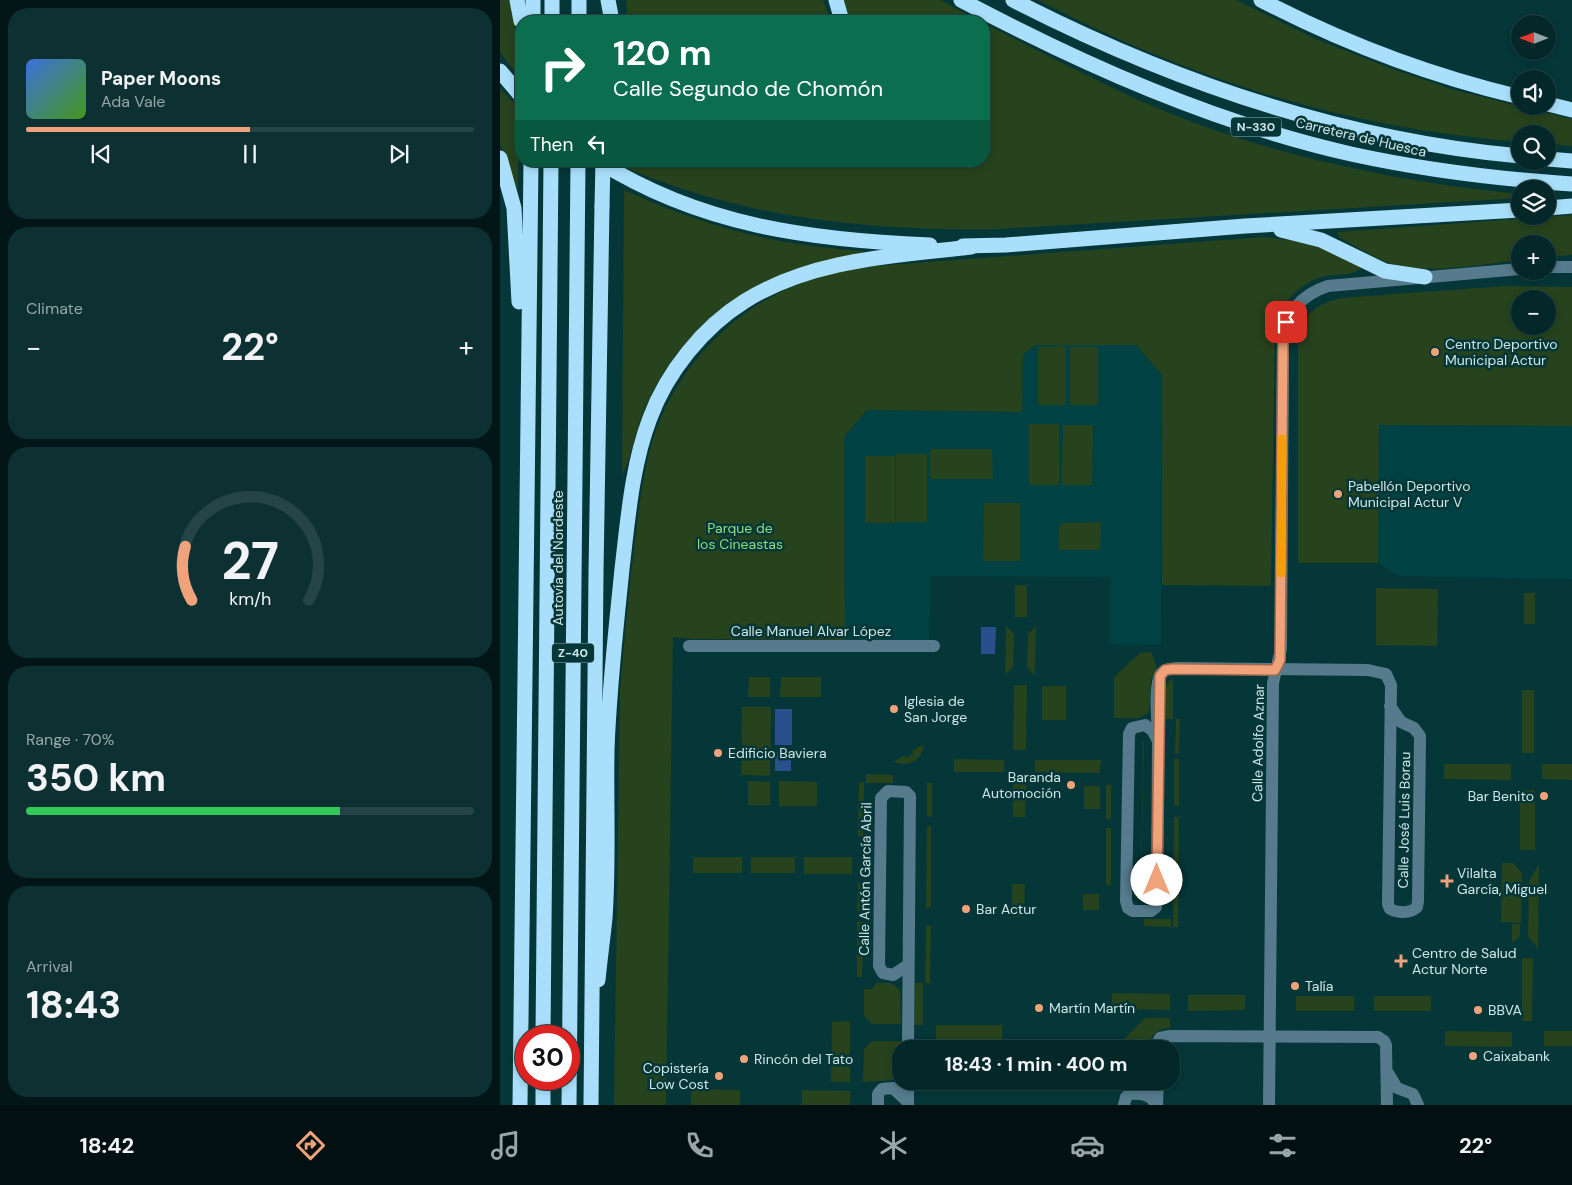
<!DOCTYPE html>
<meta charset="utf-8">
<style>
body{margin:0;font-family:"DM Sans",sans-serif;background:#0d3032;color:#f1f3f6;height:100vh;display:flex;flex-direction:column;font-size:19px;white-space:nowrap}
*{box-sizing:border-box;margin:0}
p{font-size:16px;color:#97a6a8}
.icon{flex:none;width:28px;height:28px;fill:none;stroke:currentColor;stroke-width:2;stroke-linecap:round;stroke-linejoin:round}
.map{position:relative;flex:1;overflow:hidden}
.sheet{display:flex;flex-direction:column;gap:8px;padding:8px;background:#021617;width:500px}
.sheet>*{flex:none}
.banner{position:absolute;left:15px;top:15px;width:475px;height:152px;border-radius:20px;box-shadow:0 2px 8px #0003,0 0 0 1px #254447;background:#0b6e4f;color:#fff;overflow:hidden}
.needle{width:32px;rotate:270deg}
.buttons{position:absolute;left:1011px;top:15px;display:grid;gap:10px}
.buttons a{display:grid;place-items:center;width:45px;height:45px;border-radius:50%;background:#04282a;box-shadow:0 2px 8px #0003,0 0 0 1px #254447;font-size:25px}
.speed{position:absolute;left:15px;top:1025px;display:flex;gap:10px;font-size:25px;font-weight:700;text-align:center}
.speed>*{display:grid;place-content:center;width:65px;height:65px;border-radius:50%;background:#04282a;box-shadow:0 2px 8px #0003,0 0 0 1px #254447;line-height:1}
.speed .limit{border:8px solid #d22;background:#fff;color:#111}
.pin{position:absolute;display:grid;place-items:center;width:42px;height:42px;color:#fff;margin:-21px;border-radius:10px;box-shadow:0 2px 8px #0006}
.me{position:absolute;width:55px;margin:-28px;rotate:0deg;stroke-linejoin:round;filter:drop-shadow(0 0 4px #0008)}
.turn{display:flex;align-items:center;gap:18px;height:105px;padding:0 15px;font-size:22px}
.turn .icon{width:65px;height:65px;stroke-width:2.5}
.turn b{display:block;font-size:35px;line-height:42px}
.then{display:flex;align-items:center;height:48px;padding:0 15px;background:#0003;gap:10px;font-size:19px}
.big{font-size:38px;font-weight:700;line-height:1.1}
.sheet .card{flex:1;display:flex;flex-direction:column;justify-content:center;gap:8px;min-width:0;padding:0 18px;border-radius:20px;background:#0d3032}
.sheet .dial{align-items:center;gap:0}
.dial svg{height:130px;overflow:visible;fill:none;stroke:#254447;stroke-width:7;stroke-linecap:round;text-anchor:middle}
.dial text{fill:#f1f3f6;stroke:none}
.song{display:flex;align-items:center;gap:15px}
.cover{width:60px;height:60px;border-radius:8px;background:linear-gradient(135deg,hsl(220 70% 55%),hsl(100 70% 35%))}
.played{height:5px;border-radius:2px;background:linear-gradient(90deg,#f0a27a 50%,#254447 50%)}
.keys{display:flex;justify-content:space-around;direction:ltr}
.heat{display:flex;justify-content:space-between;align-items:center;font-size:28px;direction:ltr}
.charge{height:8px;border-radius:4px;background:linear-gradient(90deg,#34c759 70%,#254447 0)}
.trip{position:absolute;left:392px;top:1040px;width:288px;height:50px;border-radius:20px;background:#04282a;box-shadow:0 2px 8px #0003,0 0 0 1px #254447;font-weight:700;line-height:50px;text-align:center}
.dock{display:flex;height:80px;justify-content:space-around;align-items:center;background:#021011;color:#97a6a8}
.dock .icon{width:35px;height:35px}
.dock .on{color:#f0a27a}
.dock b{font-size:22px;color:#f1f3f6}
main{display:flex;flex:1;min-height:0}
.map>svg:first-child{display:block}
.built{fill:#004244}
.green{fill:#26431d;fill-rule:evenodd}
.water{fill:#294f8d}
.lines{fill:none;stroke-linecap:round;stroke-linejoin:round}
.minor{stroke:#567b8d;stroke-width:12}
.highway{stroke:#a9dffa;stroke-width:15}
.highway-bridge{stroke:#a9dffa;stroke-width:15}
.route-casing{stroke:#9c694f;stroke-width:12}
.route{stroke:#f0a27a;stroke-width:9}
.slow{stroke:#f59e0b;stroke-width:9}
.poi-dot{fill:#f0a27a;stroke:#053638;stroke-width:2}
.labels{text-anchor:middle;stroke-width:5;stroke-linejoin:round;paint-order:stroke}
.shield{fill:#053638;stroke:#92b1b2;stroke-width:1}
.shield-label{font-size:12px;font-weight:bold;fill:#cfe6e7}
.street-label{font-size:14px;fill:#cfe6e7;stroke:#053638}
.poi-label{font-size:14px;fill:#cfe6e7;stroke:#053638;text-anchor:start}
.park-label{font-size:14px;fill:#94da7e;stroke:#053638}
</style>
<main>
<section class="sheet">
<div class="card">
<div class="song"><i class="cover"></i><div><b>Paper Moons</b><p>Ada Vale</p></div></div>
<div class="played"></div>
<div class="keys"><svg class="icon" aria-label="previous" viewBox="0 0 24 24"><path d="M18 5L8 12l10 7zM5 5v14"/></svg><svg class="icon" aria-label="pause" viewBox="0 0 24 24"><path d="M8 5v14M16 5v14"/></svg><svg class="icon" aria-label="next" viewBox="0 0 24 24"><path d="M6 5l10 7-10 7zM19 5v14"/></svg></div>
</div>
<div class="card"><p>Climate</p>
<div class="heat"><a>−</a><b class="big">22°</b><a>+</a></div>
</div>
<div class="card dial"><svg viewBox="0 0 100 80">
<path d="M14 69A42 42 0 1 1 86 69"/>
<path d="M14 69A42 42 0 0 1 10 36" stroke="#f0a27a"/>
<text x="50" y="56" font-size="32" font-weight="700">27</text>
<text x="50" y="72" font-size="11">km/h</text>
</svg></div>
<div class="card"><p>Range · 70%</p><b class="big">350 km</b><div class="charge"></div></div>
<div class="card"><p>Arrival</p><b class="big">18:43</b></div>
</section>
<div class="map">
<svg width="1072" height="1105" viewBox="0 0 1072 1105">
<rect width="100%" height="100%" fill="#053638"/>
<g class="built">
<polygon points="538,345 636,345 662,375 661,645 610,644 610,577 431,576 429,641 345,640 344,437 367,410 521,412 523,354"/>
<polygon points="879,425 1072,426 1072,579 899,576 878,563"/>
</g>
<g class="green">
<path d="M 0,0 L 9,0 C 17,24 16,50 17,75 L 0,52 Z"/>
<polygon points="126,0 323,0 331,21 127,21"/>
<polygon points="343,0 440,0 480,21 349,21"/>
<path d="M 538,0 L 736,0 L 816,39 L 890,68 L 954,90 L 1072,119 L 1072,146 L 1048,144 L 1048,134 L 1020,134 L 1020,142 C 847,128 691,80 538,0 Z"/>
<path d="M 484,23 C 534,49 585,75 636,99 C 758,153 888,181 1020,194 L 1020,198 L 499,229 C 367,231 247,219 124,167 L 124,161 L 484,161 Z"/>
<polygon points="0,88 18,107 18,191 0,144"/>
<path d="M 124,190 C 207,227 272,245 363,251 L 363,255 C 337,261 310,265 285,274 C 222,298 175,343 147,404 C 136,427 133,453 122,476 Z"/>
<path d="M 1072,215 L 1072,255 L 1048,257 L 1048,244 L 1020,244 L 1020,260 C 985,264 929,274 896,265 C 876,260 858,247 840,238 L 837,232 Z"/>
<path d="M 763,237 L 808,242 L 863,267 C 853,275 845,274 833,275 C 804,278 789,296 775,321 L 771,586 L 662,585 L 662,375 L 636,345 L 537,345 L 523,354 L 522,412 L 367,410 L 344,437 L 345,640 L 193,639 L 173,637 L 166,1105 L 114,1105 L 120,691 C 124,643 128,596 134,549 C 139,509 143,468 156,430 C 178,370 225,318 283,291 C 308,279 335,272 362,267 Z"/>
<path d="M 1005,286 L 1072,287 L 1072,426 L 879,425 L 878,563 L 798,563 L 798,330 C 809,311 819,303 841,298 ZM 1020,299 L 1048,299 L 1048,326 L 1020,326 Z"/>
<polygon points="566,346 566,405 538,405 538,347"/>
<rect x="570" y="347" width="28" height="58"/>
<rect x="529" y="424" width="30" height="61"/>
<polygon points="563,425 593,425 592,485 562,485"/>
<polygon points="430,449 492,449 493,479 430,479"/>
<rect x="396" y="454" width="31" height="68"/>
<rect x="365" y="456" width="30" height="67"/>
<polygon points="484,503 520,503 520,561 483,561"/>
<polygon points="599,522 601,524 600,550 558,550 559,528 561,523"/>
<rect x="515" y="585" width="12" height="32"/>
<polygon points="876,588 938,589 937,646 876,645"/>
<rect x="1024" y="593" width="11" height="31"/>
<polygon points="506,626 514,634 513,667 505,675"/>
<polygon points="536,626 535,676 527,667 528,634"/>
<polygon points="651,652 657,668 651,680 649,712 640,718 614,718 614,677 640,653"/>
<polygon points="249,677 270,677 270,697 248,697"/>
<polygon points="281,677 321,677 321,697 280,697"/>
<polygon points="673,677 673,719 664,719 665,686"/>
<polygon points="514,685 527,685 526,750 513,750"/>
<rect x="542" y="686" width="24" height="34"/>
<rect x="1022" y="690" width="12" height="63"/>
<polygon points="242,707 271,707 270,776 241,775"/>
<polygon points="676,719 680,719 679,754 675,754"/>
<polygon points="643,741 644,741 641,896"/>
<path d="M 424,744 C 422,762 408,767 393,762 L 404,755 L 406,758 L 413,754 L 412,751 Z"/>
<polygon points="454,759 504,760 504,772 454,772"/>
<rect x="674" y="759" width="5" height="47"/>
<polygon points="535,760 601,760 600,773 535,772"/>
<polygon points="944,764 1011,764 1011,780 944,779"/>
<polygon points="1042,764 1072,764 1072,780 1042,779"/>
<polygon points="366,774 393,775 393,783 366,783"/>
<polygon points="248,781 270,782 270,805 248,805"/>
<polygon points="279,781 317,782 317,806 279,806"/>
<polygon points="359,782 364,782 363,836 358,836"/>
<polygon points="427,783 432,783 432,817 427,816"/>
<polygon points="513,784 526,784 525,817 513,817"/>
<rect x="606" y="785" width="5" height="34"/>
<rect x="584" y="786" width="16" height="23"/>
<rect x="1020" y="790" width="15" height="60"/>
<polygon points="674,817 679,817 678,927 673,927"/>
<polygon points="427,826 431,826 431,907 426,908"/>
<rect x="606" y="828" width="5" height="57"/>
<rect x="193" y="857" width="49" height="16"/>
<rect x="251" y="857" width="44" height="16"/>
<rect x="304" y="857" width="48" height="17"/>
<polygon points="1002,863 1013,863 1022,873 1021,923 1001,922"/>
<polygon points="1039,864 1038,949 1028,936 1029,881"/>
<polygon points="358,883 363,883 363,911 357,911"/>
<polygon points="512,884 525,884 524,917 512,917"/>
<rect x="583" y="894" width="16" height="16"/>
<polygon points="644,919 671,919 671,927 644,926"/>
<polygon points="357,922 363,922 362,977 357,977"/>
<polygon points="1012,924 1020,924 1020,936 1012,943"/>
<polygon points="426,926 431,926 430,983 425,983"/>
<polygon points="1022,958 1033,958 1032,1021 1022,1021"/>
<polygon points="376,983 391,983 400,990 401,1024 372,1024 364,1016 364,989 372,989"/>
<polygon points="415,983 423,983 423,1025 414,1025"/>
<polygon points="612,993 670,994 670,1010 612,1009"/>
<polygon points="688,995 745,995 745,1010 688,1011"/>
<rect x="796" y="996" width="58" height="15"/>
<rect x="874" y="996" width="57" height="15"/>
<path d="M 645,1018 L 670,1018 L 670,1028 C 658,1028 649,1036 648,1049 L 614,1049 Z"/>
<polygon points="350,1021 350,1082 331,1082 332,1022"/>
<polygon points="436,1025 502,1025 502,1042 436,1041"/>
<polygon points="945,1031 1012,1032 1012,1047 945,1046"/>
<rect x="1044" y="1031" width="28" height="15"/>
<polygon points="372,1041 401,1041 400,1073 394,1080 363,1082 364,1049"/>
<polygon points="191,1089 240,1090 240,1105 191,1105"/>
<polygon points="302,1090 350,1091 350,1105 302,1105"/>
</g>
<g class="water">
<polygon points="481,627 496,627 495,654 481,654"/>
<rect x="275" y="709" width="17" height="36"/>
<rect x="275" y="752" width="16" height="19"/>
</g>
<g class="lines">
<g class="minor">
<polyline points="1048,267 1072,267"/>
<polyline points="189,646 434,646"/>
<path d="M 658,741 L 652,730 L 645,725 L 632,728 L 629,734 L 626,901 L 628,908 L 633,911 L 651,911 L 656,907 L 657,898 C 657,845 658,792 658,740 C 658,721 654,696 659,678 C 661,669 670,669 678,668 L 868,670 L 886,674 L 891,685 L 888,904 L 890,909 C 898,913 910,914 917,907 L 918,901 L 920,736 L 914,728 L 901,722 L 890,706"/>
<polyline points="408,1049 410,796 406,792 388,791 381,798 379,966 383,973 393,975 408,965"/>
<polyline points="654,1049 660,1038 670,1036 878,1037 884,1041 886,1045 887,1105"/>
<polyline points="888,1073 897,1088 913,1094 918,1105"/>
<path d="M 630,1094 C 640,1093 652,1094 656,1105"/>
<polyline points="408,1104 408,1081"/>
<polyline points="378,1105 378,1094 382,1089 393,1088 408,1102"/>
<polyline points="624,1105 626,1097 647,1081"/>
<polyline points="657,1105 658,1081"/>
<path d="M 769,1105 L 773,683 L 781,649 L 783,342 C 786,313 800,295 828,286 L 1020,269"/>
</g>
<g class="highway">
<polyline points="17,0 21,21"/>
<polyline points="108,0 112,21"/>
<polyline points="336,0 342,21"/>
<path d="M 461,0 C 584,65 714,123 851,154 C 924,170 998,179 1072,184"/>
<path d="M 513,0 C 671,81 842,140 1020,156"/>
<path d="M 761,0 C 842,42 931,76 1020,97"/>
<polyline points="33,21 33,0"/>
<polyline points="52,21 52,0"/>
<polyline points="79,21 79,0"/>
<polyline points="0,71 21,96"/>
<polyline points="1048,104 1072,110"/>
<polyline points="0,158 14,208 19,302"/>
<polyline points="1048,159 1072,161"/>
<path d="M 98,161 C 201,226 311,240 430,245"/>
<polyline points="1048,208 1072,206"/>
<polyline points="781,230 821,240 885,271 925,277"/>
<polyline points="463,246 506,245 745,226 1020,210"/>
<path d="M 98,980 C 100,959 103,938 105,918 C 109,862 106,806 107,750 C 109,689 116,629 122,569 C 128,518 132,465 150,418 C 167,372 203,327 245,301 C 312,259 394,256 471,247"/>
<polyline points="43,1036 51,161"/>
<polyline points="20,1105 31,161"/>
<polyline points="43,1105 43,1079"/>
<polyline points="69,1105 78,161"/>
<polyline points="91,1105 96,573 102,206"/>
</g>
<polyline class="highway-bridge" points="102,206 103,161"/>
</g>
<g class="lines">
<defs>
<polyline id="route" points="657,880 660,676 665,670 672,669 775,670 780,660 783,342 786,322"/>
</defs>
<use href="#route" class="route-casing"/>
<use href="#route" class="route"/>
<polyline class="slow" points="781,573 782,439"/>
</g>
<g class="poi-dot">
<circle cx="935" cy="352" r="5"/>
<circle cx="838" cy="494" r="5"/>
<circle cx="394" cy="709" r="5"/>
<circle cx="218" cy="753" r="5"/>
<circle cx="571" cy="785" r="5"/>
<circle cx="1044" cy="796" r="5"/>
<path d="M944.5 873.5h5v5h5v5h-5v5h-5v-5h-5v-5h5z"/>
<circle cx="466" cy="909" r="5"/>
<path d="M898.5 953.5h5v5h5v5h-5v5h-5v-5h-5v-5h5z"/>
<circle cx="795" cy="986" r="5"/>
<circle cx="539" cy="1008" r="5"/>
<circle cx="978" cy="1010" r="5"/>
<circle cx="973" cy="1056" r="5"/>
<circle cx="244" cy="1059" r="5"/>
<circle cx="219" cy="1076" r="5"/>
</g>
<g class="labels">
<g class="shield">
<rect x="731" y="117.5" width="50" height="19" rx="4"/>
<rect x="52" y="643.5" width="42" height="19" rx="4"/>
</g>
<g class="shield-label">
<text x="756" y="131">N-330</text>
<text x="73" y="657">Z-40</text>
</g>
<g class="street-label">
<text transform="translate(861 137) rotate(13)" y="5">Carretera de Huesca</text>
<text transform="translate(58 558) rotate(-90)" y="5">Autovía del Nordeste</text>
<text x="311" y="636">Calle Manuel Alvar López</text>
<text transform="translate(758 743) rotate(-89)" y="5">Calle Adolfo Aznar</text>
<text transform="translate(904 820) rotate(-89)" y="5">Calle José Luis Borau</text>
<text transform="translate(365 879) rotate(-89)" y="5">Calle Antón García Abril</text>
</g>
<g class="poi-label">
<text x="945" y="349">Centro Deportivo<tspan x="945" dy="16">Municipal Actur</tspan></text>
<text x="848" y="491">Pabellón Deportivo<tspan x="848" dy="16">Municipal Actur V</tspan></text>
<text x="404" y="706">Iglesia de<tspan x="404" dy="16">San Jorge</tspan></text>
<text x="228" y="758">Edificio Baviera</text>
<text x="561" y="782" text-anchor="end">Baranda<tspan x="561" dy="16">Automoción</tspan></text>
<text x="1034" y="801" text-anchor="end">Bar Benito</text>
<text x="957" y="878">Vilalta<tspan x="957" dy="16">García, Miguel</tspan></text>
<text x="476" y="914">Bar Actur</text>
<text x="912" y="958">Centro de Salud<tspan x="912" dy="16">Actur Norte</tspan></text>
<text x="805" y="991">Talía</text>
<text x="549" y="1013">Martín Martín</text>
<text x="988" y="1015">BBVA</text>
<text x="983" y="1061">Caixabank</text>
<text x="254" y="1064">Rincón del Tato</text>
<text x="209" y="1073" text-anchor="end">Copistería<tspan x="209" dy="16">Low Cost</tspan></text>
</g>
<g class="park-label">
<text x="240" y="533">Parque de<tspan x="240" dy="16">los Cineastas</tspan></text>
</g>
</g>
</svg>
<div class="buttons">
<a><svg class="needle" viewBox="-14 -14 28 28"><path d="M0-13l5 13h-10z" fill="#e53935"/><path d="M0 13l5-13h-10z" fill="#97a6a8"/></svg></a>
<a><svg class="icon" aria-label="sound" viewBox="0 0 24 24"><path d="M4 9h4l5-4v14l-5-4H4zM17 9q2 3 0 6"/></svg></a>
<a><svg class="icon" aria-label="search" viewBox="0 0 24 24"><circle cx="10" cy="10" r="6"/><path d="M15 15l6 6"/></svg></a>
<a><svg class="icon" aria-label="layers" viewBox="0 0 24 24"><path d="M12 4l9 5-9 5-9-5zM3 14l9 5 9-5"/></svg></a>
<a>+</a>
<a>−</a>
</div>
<div class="speed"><div class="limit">30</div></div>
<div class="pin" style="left:786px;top:322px;background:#d93025"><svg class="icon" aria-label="arrive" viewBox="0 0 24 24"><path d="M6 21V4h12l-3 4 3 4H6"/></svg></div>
<svg class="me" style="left:657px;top:880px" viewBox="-20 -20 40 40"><circle r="19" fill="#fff"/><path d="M0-13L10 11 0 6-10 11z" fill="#f0a27a"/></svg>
<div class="trip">18:43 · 1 min · 400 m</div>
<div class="banner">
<div class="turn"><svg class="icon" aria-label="right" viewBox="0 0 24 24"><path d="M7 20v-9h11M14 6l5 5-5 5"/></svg><div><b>120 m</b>Calle Segundo de Chomón</div></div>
<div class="then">Then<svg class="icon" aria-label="left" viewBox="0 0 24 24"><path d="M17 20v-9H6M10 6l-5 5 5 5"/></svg></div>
</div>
</div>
</main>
<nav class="dock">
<b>18:42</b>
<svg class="icon on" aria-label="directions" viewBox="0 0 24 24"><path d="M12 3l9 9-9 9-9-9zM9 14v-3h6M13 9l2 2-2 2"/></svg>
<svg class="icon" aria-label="music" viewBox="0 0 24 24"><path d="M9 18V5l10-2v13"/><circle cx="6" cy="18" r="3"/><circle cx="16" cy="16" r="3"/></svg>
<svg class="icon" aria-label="phone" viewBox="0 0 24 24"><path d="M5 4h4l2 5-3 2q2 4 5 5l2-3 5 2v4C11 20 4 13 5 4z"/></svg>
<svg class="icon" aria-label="climate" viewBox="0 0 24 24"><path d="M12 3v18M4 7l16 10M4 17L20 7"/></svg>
<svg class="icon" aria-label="car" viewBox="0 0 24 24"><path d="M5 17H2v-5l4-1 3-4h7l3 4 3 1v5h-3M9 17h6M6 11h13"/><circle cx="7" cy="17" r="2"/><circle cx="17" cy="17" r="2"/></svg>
<svg class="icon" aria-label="filters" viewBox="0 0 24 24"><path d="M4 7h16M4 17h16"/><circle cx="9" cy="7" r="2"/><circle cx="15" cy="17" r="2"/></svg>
<b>22°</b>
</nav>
